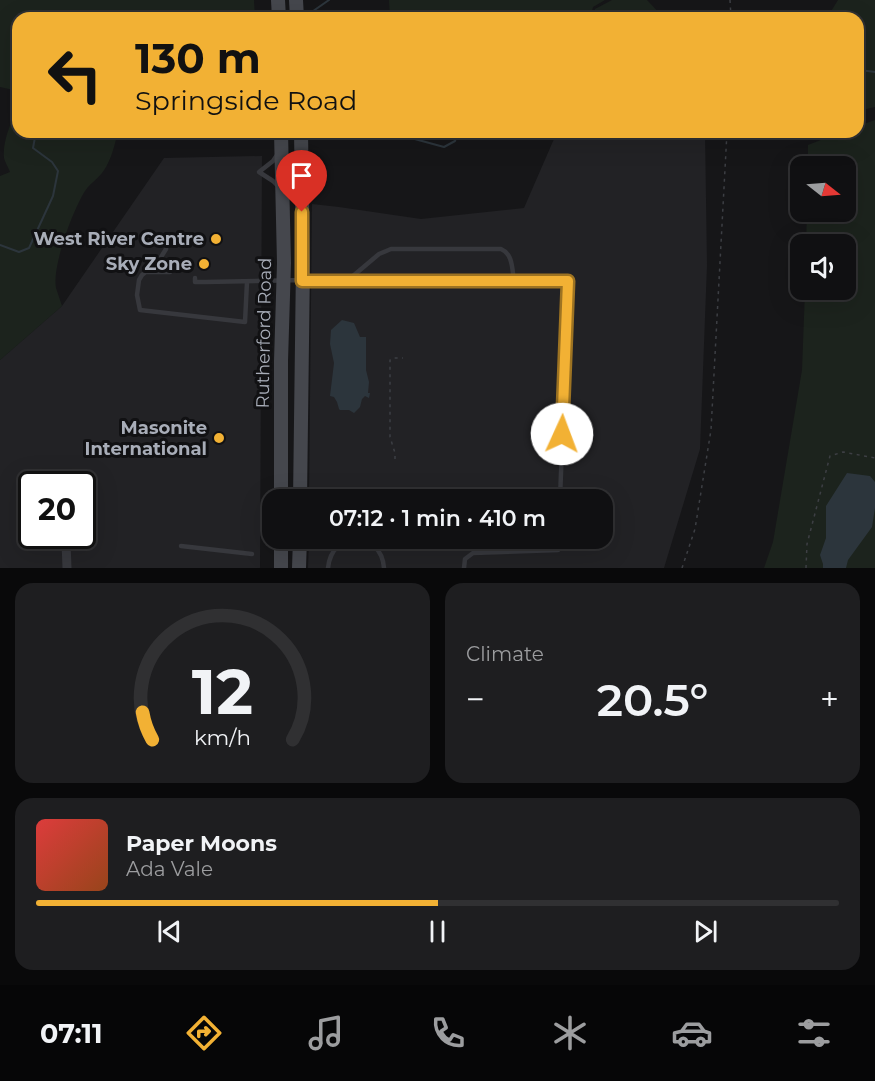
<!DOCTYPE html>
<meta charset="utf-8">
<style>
body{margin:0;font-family:Montserrat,sans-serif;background:#1e1e20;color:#f1f3f6;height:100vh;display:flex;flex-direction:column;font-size:22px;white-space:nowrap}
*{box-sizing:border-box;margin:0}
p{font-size:20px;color:#9c9d9f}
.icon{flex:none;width:33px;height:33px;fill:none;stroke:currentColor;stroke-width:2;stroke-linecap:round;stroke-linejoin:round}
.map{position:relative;height:568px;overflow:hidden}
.details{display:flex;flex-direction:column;gap:15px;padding:15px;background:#09090a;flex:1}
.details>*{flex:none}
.hud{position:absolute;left:12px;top:12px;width:852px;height:126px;border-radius:18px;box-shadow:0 6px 24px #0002,0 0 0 2px #303032;background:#f2b134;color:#111;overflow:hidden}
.needle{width:39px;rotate:107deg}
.controls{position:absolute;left:790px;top:156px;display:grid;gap:12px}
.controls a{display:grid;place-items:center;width:66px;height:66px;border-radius:12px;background:#101012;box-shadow:0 6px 24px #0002,0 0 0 2px #303032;font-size:30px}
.speed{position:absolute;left:18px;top:471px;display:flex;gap:12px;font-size:30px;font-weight:700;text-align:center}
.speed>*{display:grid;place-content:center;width:78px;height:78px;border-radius:50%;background:#101012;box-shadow:0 6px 24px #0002,0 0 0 2px #303032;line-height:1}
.speed .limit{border:3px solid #111;border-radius:9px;background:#fff;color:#111}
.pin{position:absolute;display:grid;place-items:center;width:51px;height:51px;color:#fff;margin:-62px -26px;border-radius:50% 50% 50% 0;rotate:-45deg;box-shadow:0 0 6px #0007}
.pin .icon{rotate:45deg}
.me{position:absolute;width:66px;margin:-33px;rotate:2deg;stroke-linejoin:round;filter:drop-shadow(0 0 4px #0008)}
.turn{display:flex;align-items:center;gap:21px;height:126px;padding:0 24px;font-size:27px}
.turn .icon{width:78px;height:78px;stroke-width:2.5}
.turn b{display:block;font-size:42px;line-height:51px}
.big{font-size:45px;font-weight:600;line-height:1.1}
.details .card{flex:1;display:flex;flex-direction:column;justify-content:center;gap:9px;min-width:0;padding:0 21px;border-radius:18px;background:#1e1e20}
.details .dial{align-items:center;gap:0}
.dial svg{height:156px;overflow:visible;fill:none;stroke:#303032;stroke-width:7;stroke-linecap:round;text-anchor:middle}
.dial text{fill:#f1f3f6;stroke:none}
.song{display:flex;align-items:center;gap:18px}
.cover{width:72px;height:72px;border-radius:9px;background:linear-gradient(135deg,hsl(0 70% 55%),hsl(20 70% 35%))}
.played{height:6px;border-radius:3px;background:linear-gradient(90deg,#f2b134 50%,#303032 50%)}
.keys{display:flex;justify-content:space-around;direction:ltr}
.heat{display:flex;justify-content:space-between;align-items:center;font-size:33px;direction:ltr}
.details .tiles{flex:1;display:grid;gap:15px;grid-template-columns:1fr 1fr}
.card:last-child{grid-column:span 2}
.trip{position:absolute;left:262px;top:489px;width:351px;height:60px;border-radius:18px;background:#101012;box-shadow:0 6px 24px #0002,0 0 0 2px #303032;font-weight:600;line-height:60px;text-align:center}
.tabs{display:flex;height:96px;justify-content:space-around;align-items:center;background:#060607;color:#9c9d9f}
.tabs .icon{width:42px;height:42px}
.tabs .on{color:#f2b134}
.tabs b{font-size:27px;color:#f1f3f6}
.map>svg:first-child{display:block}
.built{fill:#222225;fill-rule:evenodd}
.green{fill:#1c231d}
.water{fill:#2c353c}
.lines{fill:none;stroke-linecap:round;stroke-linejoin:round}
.stream{stroke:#2c353c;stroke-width:2}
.path{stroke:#3d3f44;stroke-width:1.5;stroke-dasharray:3 4.5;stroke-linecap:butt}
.service{stroke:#37383d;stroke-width:4.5}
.minor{stroke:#37383d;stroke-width:9}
.secondary{stroke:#45474d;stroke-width:14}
.route-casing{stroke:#9d7322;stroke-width:15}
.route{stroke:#f2b134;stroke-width:10}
.poi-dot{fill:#f2b134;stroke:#111113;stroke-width:2}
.labels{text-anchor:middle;stroke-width:6;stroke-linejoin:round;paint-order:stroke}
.poi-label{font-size:18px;font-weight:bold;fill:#a8adb8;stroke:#111113;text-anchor:end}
.street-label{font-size:18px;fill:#a8adb8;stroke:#111113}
</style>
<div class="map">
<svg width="875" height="568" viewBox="0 0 875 568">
<rect width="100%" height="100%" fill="#161618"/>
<g class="built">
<polygon points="557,132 705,132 707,265 700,449 664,568 308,568 309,539 603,538 603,500 309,499 312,204 339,207 421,219 524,208"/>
<path d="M 262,156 L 260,568 L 0,568 L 0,360 L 62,306 L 164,158 ZM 32,484 L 82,484 L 82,536 L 32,536 Z"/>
</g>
<g class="green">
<polygon points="0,0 254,0 255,18 18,18 18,91 0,87"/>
<polygon points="389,0 605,0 593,7 590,18 390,18"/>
<polygon points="612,0 647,0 661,15 661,18 593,18 595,9"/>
<polygon points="838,0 875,0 875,107 858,111 858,18 827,18"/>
<path d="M 18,105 L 18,132 L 118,132 C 115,143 112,157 106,167 C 100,178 92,181 85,191 C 73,210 52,266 56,288 C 58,294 60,300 62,306 L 0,360 L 0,176 L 10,172 C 8,167 5,162 4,158 C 2,142 12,120 18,105 Z"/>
<polygon points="875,120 875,568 764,568 773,542 802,370 805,290 846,290 846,244 806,244 807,212 846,212 846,166 808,166 808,145 841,132 858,132 858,126"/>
</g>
<g class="water">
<polygon points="342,320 354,323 360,337 366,337 366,370 369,382 368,393 370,393 369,398 365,396 362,399 360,407 354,413 349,410 340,410 339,409 337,402 334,397 330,396 334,363 330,344 331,330"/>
<polygon points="847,473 870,476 875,482 875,508 872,527 848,560 846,568 823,568 823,564 820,555 826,538 826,506"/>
</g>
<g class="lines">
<g class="stream">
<polyline points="306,16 329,0"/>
<polyline points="858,71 860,70 875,72"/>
<polyline points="389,132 444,147 455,141 458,132"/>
<polyline points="0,245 19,252 29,248 53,196 58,171 52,162 33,148 36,132"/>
</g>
<g class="path">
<polyline points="730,0 731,18"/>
<polyline points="395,459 395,453 390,437 390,360 393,358 403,358"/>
<polyline points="682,568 695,529 711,430 727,132"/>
<polyline points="806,568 807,544 830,456 843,452 875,458"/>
</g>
<g class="service">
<polyline points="277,155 273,161 259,172 273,181 278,186"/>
<polyline points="166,249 158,262 142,275 139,280 137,295 140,310 245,322 247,282"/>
<polyline points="147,272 170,272"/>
<polyline points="195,278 195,282 205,282 306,280 568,281 560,500"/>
<path d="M 347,281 L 379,254 L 391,249 L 501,249 C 513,254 512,269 514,281"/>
<polyline points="181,546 252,554"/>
<path d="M 328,568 C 332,529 381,530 384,568"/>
<polyline points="464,568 465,559 473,553 558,550 558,538"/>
</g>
<polyline class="minor" points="66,542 67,568"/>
<g class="secondary">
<polyline points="278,0 279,18"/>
<polyline points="296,0 297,18"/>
<polyline points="281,132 284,263 281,361 281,500"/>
<polyline points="300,500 303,263 301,132"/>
<polyline points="281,568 281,538"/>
<polyline points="299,568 300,538"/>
</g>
</g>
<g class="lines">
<defs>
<polyline id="route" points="302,212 302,281 568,281 562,434"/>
</defs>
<use href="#route" class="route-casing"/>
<use href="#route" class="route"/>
</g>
<g class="poi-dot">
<circle cx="216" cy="239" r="6"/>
<circle cx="204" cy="264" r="6"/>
<circle cx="219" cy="438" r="6"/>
</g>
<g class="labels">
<g class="poi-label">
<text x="204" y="245">West River Centre</text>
<text x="192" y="270">Sky Zone</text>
<text x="207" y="434">Masonite<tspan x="207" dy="21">International</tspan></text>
</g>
<g class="street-label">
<text transform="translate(264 333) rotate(-89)" y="6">Rutherford Road</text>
</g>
</g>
</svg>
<div class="controls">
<a><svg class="needle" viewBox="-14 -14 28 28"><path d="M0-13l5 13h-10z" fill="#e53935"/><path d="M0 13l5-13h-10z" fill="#9c9d9f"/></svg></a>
<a><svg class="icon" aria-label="sound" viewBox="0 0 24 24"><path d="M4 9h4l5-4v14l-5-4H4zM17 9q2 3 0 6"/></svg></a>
</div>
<div class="speed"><div class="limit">20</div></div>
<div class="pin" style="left:302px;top:212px;background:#d93025"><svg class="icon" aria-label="arrive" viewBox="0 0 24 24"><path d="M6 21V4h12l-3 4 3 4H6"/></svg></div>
<svg class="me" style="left:562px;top:434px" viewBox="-20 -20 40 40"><circle r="19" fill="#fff"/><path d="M0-13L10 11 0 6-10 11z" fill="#f2b134"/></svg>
<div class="trip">07:12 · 1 min · 410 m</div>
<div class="hud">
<div class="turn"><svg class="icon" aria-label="left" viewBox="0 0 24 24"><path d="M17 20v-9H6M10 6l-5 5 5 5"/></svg><div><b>130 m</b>Springside Road</div></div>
</div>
</div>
<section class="details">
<div class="tiles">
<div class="card dial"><svg viewBox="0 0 100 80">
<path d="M14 69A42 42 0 1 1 86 69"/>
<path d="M14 69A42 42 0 0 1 9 55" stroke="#f2b134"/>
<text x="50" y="56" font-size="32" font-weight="700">12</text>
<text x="50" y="72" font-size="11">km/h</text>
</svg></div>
<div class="card"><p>Climate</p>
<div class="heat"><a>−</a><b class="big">20.5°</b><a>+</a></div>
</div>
<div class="card">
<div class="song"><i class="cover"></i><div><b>Paper Moons</b><p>Ada Vale</p></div></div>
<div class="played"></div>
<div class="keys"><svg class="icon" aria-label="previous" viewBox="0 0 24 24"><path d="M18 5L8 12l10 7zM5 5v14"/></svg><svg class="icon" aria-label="pause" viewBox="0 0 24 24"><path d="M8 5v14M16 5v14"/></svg><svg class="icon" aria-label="next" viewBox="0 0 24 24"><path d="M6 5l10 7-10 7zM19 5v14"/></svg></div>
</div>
</div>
</section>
<nav class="tabs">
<b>07:11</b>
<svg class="icon on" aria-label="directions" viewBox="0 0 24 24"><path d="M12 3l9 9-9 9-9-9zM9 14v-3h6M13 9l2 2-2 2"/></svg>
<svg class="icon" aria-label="music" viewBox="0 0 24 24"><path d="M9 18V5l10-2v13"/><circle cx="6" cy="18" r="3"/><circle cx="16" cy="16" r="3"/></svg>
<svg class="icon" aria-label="phone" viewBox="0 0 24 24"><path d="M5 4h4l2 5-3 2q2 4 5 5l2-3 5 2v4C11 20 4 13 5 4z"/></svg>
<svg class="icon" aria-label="climate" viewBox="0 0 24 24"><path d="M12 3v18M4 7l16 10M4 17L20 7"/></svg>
<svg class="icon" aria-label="car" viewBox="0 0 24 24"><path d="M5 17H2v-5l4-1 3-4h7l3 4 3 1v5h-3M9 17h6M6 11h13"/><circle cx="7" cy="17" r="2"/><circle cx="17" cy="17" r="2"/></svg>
<svg class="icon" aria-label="filters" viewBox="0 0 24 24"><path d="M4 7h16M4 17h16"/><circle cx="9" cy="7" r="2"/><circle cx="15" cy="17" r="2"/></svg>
</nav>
